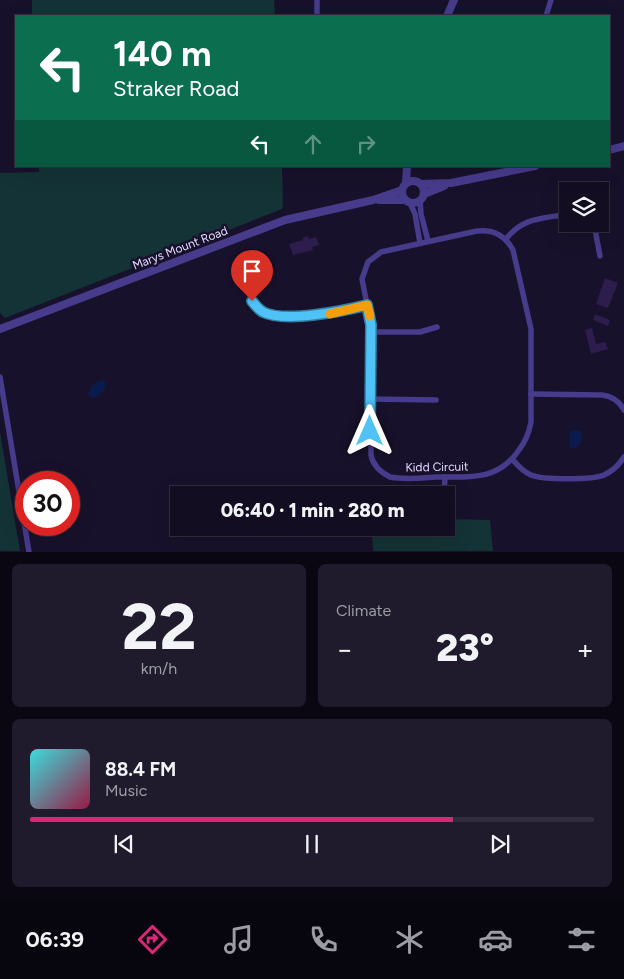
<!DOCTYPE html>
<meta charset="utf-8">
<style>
body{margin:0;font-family:Figtree,sans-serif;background:#1f1b2d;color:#f1f3f6;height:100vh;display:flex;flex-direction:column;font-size:19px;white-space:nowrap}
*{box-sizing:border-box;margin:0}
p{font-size:16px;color:#9c9ca5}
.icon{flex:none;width:28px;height:28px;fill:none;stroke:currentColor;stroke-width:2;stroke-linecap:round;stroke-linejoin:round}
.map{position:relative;height:552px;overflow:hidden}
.details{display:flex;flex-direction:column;gap:12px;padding:12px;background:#0a0712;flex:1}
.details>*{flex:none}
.guide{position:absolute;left:15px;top:15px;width:595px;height:152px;border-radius:0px;box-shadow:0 5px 20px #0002,0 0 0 1px #312d3e;background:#0b6e4f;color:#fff;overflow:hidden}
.controls{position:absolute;left:559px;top:182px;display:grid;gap:10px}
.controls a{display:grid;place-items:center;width:50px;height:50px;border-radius:0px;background:#120d20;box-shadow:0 5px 20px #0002,0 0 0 1px #312d3e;font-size:25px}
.speed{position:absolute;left:15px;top:471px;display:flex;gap:10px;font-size:25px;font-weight:700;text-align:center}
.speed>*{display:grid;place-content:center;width:65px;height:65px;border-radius:50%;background:#120d20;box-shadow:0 5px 20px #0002,0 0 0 1px #312d3e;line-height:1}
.speed .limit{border:8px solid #d22;background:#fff;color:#111}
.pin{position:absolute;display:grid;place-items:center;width:42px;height:42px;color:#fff;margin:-51px -21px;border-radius:50% 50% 50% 0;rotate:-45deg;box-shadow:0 0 5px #0007}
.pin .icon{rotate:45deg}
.me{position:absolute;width:55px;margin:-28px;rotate:0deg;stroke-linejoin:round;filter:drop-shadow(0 0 4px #0008)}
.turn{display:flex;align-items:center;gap:18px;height:105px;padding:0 15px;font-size:22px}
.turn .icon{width:65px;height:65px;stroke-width:2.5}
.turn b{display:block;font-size:35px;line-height:42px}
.lanes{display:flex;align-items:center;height:48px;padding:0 15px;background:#0003;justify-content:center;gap:25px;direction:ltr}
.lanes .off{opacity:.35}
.big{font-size:38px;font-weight:800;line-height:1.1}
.details .tile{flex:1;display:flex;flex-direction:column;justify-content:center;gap:8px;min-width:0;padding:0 18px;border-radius:8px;background:#1f1b2d}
.details .dial{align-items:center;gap:0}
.dial b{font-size:65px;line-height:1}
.song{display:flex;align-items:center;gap:15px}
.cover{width:60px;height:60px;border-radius:8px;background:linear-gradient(135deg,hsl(180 70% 55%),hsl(340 70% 35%))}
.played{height:5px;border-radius:2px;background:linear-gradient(90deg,#db2777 75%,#312d3e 75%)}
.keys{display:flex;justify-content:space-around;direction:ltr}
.heat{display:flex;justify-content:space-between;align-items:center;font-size:28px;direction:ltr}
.details .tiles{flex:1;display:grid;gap:12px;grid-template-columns:1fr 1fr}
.tile:last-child{grid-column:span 2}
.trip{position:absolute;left:170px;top:486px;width:285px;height:50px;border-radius:0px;background:#120d20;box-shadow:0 5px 20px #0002,0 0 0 1px #312d3e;font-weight:800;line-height:50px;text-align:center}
.tabs{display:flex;height:80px;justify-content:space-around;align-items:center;background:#07050d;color:#9c9ca5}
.tabs .icon{width:35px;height:35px}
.tabs .on{color:#db2777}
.tabs b{font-size:22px;color:#f1f3f6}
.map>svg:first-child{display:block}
.green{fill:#143336}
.water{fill:#0a1b4b}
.building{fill:#2c1d4d}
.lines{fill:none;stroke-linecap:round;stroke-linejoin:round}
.minor{stroke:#473b8b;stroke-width:5.5}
.tertiary{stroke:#473b8b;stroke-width:8}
.route-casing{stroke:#337fa1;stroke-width:12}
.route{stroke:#4fc3f7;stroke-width:9}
.slow{stroke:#f59e0b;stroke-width:9}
.labels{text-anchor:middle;stroke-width:5;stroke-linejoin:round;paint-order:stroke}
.street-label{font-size:12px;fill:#e3dbff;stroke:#18112b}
</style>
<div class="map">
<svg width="624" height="552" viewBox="0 0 624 552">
<rect width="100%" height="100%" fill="#18112b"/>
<g class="green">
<polygon points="32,0 274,0 275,16 32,16"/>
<polygon points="39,166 282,166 283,205 282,209 5,318 0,313 0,173 39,172"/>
<polygon points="0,432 20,551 0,551"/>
<polygon points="446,519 490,520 493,551 373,551 372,528 446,528"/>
</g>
<g class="water">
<path d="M 103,380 L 106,383 L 104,391 L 96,397 L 90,397 L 88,393 C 90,387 96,381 103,380 Z"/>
<path d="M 572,430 L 581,431 C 584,440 581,446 572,449 L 569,448 L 570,432 Z"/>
</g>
<g class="building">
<polygon points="308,236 309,239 316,237 319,245 312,247 313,250 293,255 289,244 303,240 302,238"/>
<polygon points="605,278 618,283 608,308 596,304"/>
<polygon points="595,314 610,320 608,326 593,320"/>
<polygon points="592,328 596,344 605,342 608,349 591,354 585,330"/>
</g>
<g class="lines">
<g class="minor">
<polyline points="317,0 317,16"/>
<polyline points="546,16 551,0"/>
<polyline points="420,200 421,214 428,241"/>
<polyline points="410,203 415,214 420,243"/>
<polyline points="594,224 600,256"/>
<path d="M 477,231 C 493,229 505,235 513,250 L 531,329 L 531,422 C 529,433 526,441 519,450 C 498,481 470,477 436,477 C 421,478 405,480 390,477 C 380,472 373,466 371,455 L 371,325 L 362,279 L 368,262 L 381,252 Z"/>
<path d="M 506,239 C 523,217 542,219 568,214"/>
<path d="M 247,284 C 249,293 251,303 258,308 C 277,326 343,311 367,305"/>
<polyline points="371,332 420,332 437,327"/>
<polyline points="0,377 29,552"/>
<path d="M 531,394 L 602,395 C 612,396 619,401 624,410"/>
<polyline points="370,399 436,400"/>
<path d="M 513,460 C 518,466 524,472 531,475 C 543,480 592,480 604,475 C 613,471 619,465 624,457"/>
<polyline points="444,495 445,477"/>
</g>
<g class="tertiary">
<polyline points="447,16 454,0"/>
<polyline points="609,150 624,146"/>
<circle cx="413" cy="192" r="11"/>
<polyline points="406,183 407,166"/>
<polyline points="421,184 451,183 535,166"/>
<polyline points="424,194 444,186"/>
<polyline points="379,200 405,200"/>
<polyline points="0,329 285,220 373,200 402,190"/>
</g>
</g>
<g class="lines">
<defs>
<path id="route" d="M 252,301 C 255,305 258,309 263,312 C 285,323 343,311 367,305 L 371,325 L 370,431"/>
</defs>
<use href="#route" class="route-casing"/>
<use href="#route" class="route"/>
<polyline class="slow" points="330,314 367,305 370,316"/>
</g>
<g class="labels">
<g class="street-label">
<text transform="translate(180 248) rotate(-21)" y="4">Marys Mount Road</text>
<text transform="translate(437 467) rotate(-1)" y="4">Kidd Circuit</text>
</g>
</g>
</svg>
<div class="controls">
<a><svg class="icon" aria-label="layers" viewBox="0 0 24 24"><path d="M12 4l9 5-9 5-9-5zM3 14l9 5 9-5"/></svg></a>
</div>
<div class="speed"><div class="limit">30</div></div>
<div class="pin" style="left:252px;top:301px;background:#d93025"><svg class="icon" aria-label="arrive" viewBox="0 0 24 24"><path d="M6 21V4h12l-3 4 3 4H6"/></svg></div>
<svg class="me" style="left:370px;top:431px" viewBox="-20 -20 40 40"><path d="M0-17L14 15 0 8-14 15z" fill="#4fc3f7" stroke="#fff" stroke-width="4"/></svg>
<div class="trip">06:40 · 1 min · 280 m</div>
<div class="guide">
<div class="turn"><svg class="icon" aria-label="left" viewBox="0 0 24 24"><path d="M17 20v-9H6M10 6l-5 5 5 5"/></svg><div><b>140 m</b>Straker Road</div></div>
<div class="lanes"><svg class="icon" aria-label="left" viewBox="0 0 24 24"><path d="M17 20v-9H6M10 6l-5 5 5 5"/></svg><svg class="icon off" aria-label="ahead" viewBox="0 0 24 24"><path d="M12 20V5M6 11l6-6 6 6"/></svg><svg class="icon off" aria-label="right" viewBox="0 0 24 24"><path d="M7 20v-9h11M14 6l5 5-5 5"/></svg></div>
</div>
</div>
<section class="details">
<div class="tiles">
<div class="tile dial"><b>22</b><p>km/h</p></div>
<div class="tile"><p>Climate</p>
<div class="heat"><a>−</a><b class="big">23°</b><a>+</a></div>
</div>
<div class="tile">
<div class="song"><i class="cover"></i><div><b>88.4 FM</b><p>Music</p></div></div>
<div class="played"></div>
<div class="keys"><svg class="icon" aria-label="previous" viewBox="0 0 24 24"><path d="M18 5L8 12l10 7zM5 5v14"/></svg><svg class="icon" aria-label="pause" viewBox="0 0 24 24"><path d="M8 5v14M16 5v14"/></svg><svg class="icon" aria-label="next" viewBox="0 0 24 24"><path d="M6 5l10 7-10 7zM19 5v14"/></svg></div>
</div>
</div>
</section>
<nav class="tabs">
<b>06:39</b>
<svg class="icon on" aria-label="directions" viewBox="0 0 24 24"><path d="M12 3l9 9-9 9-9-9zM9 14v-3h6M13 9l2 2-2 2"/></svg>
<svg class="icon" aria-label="music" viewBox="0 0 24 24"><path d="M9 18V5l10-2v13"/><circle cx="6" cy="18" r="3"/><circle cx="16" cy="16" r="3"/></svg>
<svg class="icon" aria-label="phone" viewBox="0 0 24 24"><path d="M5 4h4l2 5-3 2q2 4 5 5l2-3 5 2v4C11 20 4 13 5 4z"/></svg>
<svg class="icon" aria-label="climate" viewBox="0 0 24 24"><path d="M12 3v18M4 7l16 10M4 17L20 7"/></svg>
<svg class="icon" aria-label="car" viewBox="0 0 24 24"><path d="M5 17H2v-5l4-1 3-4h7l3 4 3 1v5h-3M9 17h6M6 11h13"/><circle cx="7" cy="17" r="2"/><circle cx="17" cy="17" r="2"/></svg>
<svg class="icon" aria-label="filters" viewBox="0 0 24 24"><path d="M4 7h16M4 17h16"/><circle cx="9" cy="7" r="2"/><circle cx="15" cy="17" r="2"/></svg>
</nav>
